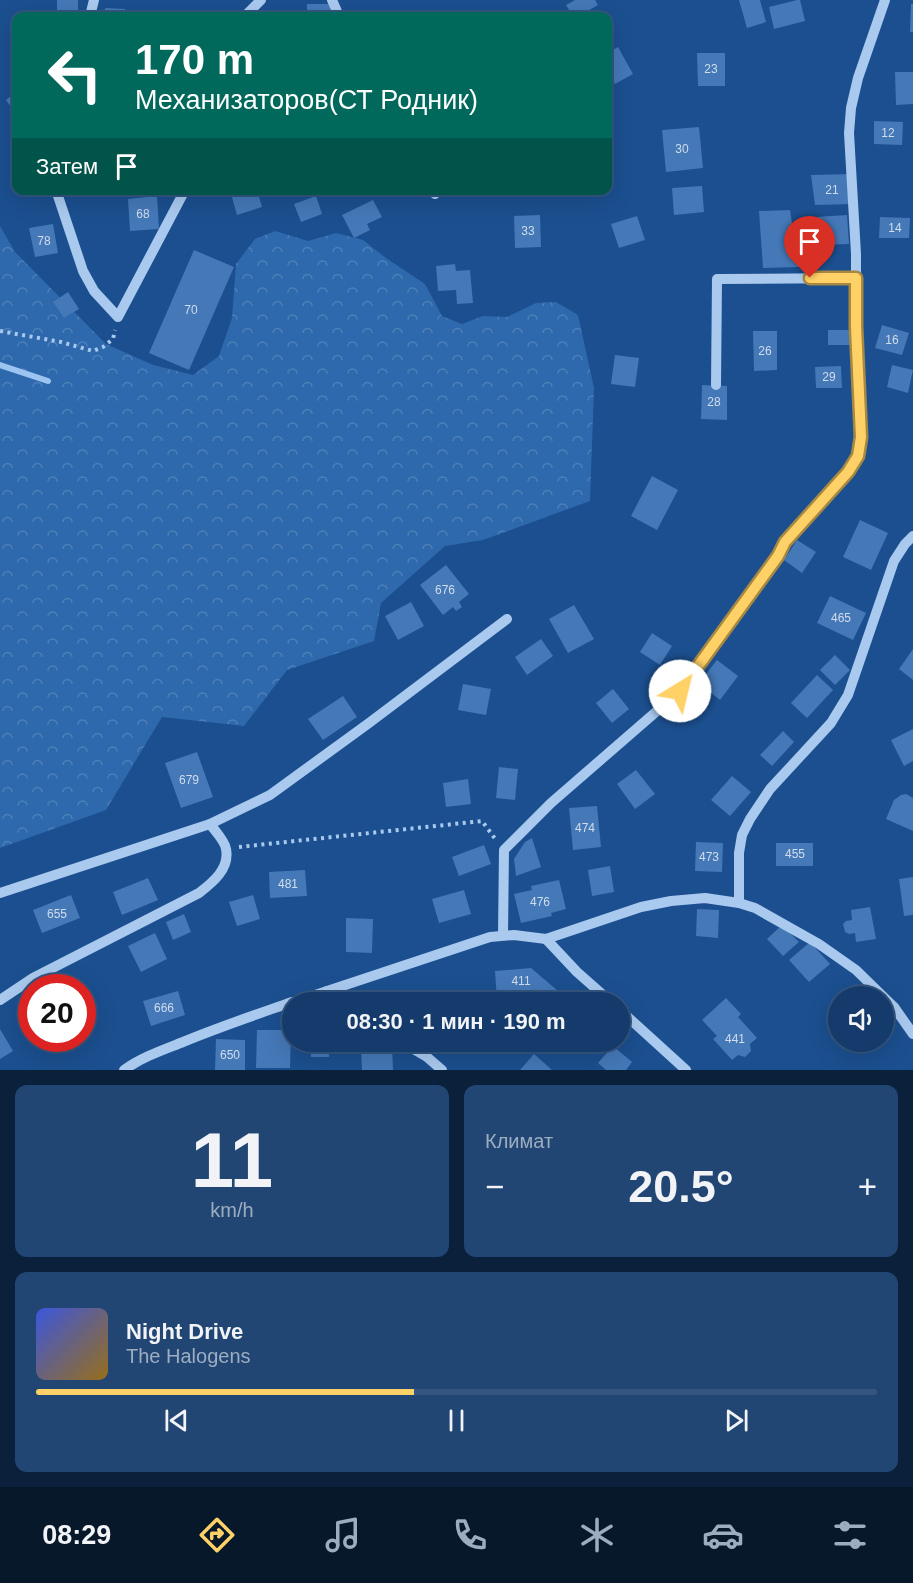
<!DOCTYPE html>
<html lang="ru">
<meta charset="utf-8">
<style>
body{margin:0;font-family:Arial,sans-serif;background:#214673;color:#f1f3f6;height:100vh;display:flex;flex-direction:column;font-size:22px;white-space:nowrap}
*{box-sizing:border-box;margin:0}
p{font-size:20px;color:#9dadc1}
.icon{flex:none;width:33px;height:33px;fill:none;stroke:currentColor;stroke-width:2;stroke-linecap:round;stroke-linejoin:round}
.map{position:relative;height:1070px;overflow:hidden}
.details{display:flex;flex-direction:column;gap:15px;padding:15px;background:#0b203b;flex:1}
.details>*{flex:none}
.top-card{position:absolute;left:12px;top:12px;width:600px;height:183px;border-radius:12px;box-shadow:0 6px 24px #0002,0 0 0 2px #33557e;background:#00695c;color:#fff;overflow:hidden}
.fabs{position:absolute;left:828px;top:986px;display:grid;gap:12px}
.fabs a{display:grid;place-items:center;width:66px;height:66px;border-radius:50%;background:#143b6b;box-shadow:0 6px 24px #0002,0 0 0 2px #33557e;font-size:30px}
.speed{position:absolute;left:18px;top:974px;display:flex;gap:12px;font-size:30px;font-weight:700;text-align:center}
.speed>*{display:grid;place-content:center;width:78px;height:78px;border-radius:50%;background:#143b6b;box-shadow:0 6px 24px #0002,0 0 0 2px #33557e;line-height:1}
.speed .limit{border:9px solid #d22;background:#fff;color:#111}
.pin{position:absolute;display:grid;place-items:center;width:51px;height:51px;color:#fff;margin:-62px -26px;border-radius:50% 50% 50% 0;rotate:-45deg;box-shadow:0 0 6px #0007}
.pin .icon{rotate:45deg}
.me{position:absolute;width:66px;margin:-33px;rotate:36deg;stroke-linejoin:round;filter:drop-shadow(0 0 4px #0008)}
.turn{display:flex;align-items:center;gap:21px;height:126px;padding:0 24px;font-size:27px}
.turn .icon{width:78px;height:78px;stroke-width:2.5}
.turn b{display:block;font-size:42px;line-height:51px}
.then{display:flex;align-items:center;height:57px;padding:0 24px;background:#0003;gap:12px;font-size:22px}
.big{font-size:45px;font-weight:800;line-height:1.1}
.details .widget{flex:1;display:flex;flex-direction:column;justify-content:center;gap:9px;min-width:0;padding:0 21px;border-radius:12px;background:#214673}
.details .dial{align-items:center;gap:0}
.dial b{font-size:78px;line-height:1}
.song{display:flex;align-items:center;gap:18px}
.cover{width:72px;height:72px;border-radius:9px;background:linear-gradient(135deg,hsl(230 70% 55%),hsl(40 70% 35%))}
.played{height:6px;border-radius:3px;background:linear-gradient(90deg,#ffd166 45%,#33557e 45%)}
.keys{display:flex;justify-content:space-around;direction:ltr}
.heat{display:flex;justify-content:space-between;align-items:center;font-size:33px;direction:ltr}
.details .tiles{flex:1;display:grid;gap:15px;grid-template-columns:1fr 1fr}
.widget:last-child{grid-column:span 2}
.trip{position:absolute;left:282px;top:992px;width:348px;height:60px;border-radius:30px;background:#143b6b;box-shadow:0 6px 24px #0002,0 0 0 2px #33557e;font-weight:800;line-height:60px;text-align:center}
.menu{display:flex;height:96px;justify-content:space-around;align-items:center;background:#08182b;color:#9dadc1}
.menu .icon{width:42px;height:42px}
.menu .current{color:#ffd166}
.menu b{font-size:27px;color:#f1f3f6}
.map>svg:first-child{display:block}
.forest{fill:url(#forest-crowns)}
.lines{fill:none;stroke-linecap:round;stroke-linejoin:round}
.stream{stroke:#9cc4f0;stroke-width:6}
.building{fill:#4478b7}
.path{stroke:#a9c9ee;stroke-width:4;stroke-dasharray:3 4.5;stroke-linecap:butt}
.minor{stroke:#a9c9ee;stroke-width:10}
.route-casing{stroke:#a68842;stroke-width:15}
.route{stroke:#ffd166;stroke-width:10}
.labels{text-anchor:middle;stroke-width:4.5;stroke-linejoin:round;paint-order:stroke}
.number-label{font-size:12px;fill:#d0dded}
</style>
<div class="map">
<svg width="913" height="1070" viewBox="0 0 913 1070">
<defs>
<pattern id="forest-crowns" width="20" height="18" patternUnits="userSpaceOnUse" patternTransform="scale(1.5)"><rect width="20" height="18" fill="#2e69ad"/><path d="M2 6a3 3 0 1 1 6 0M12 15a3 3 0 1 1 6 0" fill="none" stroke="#4d80b9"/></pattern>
</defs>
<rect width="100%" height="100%" fill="#1b4f8f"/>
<polygon class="forest" points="0,226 15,252 106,344 153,365 193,375 219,356 232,318 236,264 255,239 275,231 308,241 336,233 363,240 386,258 425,284 442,316 462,324 483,316 507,317 536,303 556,302 578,315 594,388 590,501 483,540 445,546 381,603 374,641 287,670 244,726 162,717 106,810 0,848"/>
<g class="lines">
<polyline class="stream" points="0,365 48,381"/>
</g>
<g class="building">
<polygon points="57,0 78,0 78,12 57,11"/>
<polygon points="575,0 595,0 598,5 579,16 573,16 566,5"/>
<polygon points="739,0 760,0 766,22 747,28"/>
<polygon points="797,0 800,0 805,21 774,29 769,7"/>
<rect x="307" y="4" width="23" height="12"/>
<polygon points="911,4 913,4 913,32 910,32"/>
<polygon points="105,8 125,9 125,16 105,16"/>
<polygon points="618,47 633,74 615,84 610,73 608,75 608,53"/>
<polygon points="697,53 725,53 725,86 698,86"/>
<polygon points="895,72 913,72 913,104 896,105"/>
<polygon points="16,92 16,114 6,100"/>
<polygon points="874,121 903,122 902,145 874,144"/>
<polygon points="699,127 703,168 666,172 662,130"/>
<polygon points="851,174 853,204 815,205 811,175"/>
<polygon points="702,186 704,212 674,215 672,188"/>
<polygon points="230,190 257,190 262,207 237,215"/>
<polygon points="157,196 159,229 130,231 128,199"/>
<polygon points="316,196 322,214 301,222 294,204"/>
<polygon points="373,200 382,217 367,224 370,230 354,238 342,215"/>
<polygon points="790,210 799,267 763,268 759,211"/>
<polygon points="540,215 541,247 515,248 514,216"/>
<polygon points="847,215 849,244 818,245 816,217"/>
<polygon points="637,216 645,240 619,248 611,224"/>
<polygon points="880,217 910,218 909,238 879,238"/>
<polygon points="53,224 58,253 35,257 29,228"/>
<polygon points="194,250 234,267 189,370 149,353"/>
<polygon points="455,264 456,271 470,270 473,303 457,304 456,290 438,291 436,266"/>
<polygon points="68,292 79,309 64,318 53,302"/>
<polygon points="882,325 909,333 902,355 875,348"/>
<polygon points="828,330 849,330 850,345 828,345"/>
<polygon points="753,331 777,331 777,370 754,371"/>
<polygon points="615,355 639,358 635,387 611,384"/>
<polygon points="892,365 913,370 908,393 887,387"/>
<polygon points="841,366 842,388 816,388 815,367"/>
<polygon points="702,385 727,386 727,420 701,419"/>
<polygon points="652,476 678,490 657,530 631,516"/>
<polygon points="860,520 888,533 871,570 843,557"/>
<polygon points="797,540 816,552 802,573 784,560"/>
<polygon points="446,565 469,594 459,602 462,607 456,611 453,607 443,615 420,585"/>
<polygon points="830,596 866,613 853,640 817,623"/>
<polygon points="411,602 424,626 398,640 385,616"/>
<polygon points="574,605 594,639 568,653 549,619"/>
<polygon points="652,633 672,646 660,665 640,652"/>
<polygon points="541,639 553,656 527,675 515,657"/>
<polygon points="913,649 913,680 899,669"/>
<polygon points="835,655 850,670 835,685 820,670"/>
<polygon points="717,660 738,676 720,700 699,683"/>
<polygon points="817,675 833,690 807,718 791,703"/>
<polygon points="463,684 491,689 486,715 458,710"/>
<polygon points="613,689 629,709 612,723 596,703"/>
<polygon points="343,696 357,717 323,740 308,719"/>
<polygon points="913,729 913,761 904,766 891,740"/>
<polygon points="783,731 794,742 772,766 760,755"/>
<polygon points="197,752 213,797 181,808 165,763"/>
<polygon points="499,767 518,769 515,800 496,798"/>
<polygon points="636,770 655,794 635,809 617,784"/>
<polygon points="732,776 751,792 730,816 711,800"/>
<polygon points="468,779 471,804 446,807 443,783"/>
<polygon points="906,794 913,798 913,831 886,819 894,800 901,795"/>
<polygon points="597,806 601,847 573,850 569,808"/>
<polygon points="532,838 541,867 516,876 514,859 525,842"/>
<polygon points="696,842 723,843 722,872 695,871"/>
<rect x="776" y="843" width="37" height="23"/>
<polygon points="484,845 491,864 459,876 452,857"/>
<polygon points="610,866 614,892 592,896 588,870"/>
<polygon points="305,870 307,896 270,898 269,872"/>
<polygon points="913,877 913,915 904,916 899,879"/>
<polygon points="148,878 158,900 122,915 113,892"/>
<polygon points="559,880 566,909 551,913 552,916 521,923 514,894 532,890 531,886"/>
<polygon points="464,890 471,914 439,923 432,899"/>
<polygon points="71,895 80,918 42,933 33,910"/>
<polygon points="253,895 260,919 237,926 229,902"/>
<polygon points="870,907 876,939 856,942 855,933 849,934 845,932 843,924 846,921 852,920 851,910"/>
<polygon points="697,909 719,910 718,938 696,936"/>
<polygon points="184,914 191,932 173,940 166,922"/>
<polygon points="346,918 373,919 372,953 346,952"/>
<polygon points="782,925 799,942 783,956 767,939"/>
<polygon points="155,933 167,959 141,972 128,946"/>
<polygon points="810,942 830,964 809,982 789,960"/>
<polygon points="531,968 558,991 549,1002 497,1002 495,971"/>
<polygon points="178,991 185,1015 151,1026 143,1001"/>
<polygon points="726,998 741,1014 738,1017 757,1038 750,1044 751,1051 745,1057 738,1055 732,1060 713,1039 717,1036 702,1020"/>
<polygon points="0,1029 13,1051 0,1059"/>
<polygon points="257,1030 291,1030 290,1068 256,1068"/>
<polygon points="216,1039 245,1040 245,1070 215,1070"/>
<rect x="311" y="1041" width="18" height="16"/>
<polygon points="613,1046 632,1062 626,1070 606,1070 598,1063"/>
<polygon points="392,1048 393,1070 362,1070 361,1049"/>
<polygon points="534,1054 552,1070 520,1070"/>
</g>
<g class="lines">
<g class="path">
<polyline points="0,331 61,342 93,351 103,347 113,339 115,330"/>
<polyline points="239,847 482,821 496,840"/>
</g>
<g class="minor">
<polyline points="332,0 339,16"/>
<polyline points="90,16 94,0"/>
<polyline points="245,16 261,0"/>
<polyline points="56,190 83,271 94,291 118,317 185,190"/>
<polyline points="433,190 435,194"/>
<polyline points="716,385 717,279 856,278"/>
<polyline points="0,893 210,824 270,795 369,723 507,619"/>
<polyline points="739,903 739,853 742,835 750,819 770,789 831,723 848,695 894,561 905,544 913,536"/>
<polyline points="503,935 504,850 551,803 680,691 778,556 785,542 848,472 858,456 861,437 856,327 856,254 849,133 851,108 858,78 885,0"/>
<polyline points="546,939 577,972 611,1002"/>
<polyline points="327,991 337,1002"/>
<path d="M 0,1000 L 33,978 L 199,893 C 212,883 230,869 226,849 C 225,841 215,831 210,824"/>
<polyline points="294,1002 490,937 514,935 546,939 641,907 671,901 705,898 739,903 755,908 819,944 856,970 894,1007 913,1034"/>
<polyline points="620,1010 686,1070"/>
<polyline points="400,1041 427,1057 442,1070"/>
<path d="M 124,1070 C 142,1057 163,1050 183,1042 C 219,1027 255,1015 292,1002"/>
</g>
</g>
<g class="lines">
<defs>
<polyline id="route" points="680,691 778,556 785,542 848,472 858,456 861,437 856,327 856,278 810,278"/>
</defs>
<use href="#route" class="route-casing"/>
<use href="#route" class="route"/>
</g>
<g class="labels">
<g class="number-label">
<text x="711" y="73">23</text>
<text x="888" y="137">12</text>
<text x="682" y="153">30</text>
<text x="832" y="194">21</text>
<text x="143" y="218">68</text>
<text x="895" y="232">14</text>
<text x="528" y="235">33</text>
<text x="44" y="245">78</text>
<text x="191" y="314">70</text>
<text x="892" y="344">16</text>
<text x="765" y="355">26</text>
<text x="829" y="381">29</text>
<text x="714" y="406">28</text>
<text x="445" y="594">676</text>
<text x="841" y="622">465</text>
<text x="189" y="784">679</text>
<text x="585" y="832">474</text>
<text x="795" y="858">455</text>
<text x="709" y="861">473</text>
<text x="288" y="888">481</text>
<text x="540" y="906">476</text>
<text x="57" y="918">655</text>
<text x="521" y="985">411</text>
<text x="164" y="1012">666</text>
<text x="735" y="1043">441</text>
<text x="230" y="1059">650</text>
</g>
</g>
</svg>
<div class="fabs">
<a><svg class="icon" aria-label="sound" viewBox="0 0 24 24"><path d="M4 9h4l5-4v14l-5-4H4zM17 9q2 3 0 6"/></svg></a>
</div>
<div class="speed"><div class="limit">20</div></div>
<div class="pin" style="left:810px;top:278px;background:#d93025"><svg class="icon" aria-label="arrive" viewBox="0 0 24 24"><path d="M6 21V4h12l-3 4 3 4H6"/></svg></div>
<svg class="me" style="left:680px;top:691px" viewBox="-20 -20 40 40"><circle r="19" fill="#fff"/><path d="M0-13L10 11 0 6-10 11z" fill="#ffd166"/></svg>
<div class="trip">08:30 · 1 мин · 190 m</div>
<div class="top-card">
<div class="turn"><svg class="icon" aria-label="left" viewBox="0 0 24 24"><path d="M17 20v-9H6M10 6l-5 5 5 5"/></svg><div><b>170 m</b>Механизаторов(СТ Родник)</div></div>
<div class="then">Затем<svg class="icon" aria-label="arrive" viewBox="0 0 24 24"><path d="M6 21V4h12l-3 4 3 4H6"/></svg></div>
</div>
</div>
<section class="details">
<div class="tiles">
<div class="widget dial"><b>11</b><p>km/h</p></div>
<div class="widget"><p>Климат</p>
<div class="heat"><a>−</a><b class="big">20.5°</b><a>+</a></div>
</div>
<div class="widget">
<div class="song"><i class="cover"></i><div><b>Night Drive</b><p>The Halogens</p></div></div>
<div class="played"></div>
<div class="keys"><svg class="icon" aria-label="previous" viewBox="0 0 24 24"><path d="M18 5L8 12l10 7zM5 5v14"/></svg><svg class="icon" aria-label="pause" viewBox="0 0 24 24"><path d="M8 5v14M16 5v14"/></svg><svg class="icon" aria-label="next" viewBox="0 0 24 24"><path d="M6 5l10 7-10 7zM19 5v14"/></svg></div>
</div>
</div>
</section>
<nav class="menu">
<b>08:29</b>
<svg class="icon current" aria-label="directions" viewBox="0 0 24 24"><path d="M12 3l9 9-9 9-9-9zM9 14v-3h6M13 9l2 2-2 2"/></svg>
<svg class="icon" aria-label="music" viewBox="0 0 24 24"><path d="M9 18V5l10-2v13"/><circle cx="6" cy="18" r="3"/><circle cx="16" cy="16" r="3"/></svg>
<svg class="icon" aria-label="phone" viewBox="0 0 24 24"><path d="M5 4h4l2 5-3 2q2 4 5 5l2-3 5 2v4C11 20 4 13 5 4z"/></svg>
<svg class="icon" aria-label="climate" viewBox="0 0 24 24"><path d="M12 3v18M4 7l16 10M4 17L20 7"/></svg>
<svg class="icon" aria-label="car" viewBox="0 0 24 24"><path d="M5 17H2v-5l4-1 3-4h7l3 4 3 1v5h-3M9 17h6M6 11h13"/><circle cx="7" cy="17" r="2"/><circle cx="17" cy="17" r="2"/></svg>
<svg class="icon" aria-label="filters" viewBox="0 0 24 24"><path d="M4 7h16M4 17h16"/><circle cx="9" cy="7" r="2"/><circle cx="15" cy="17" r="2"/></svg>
</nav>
